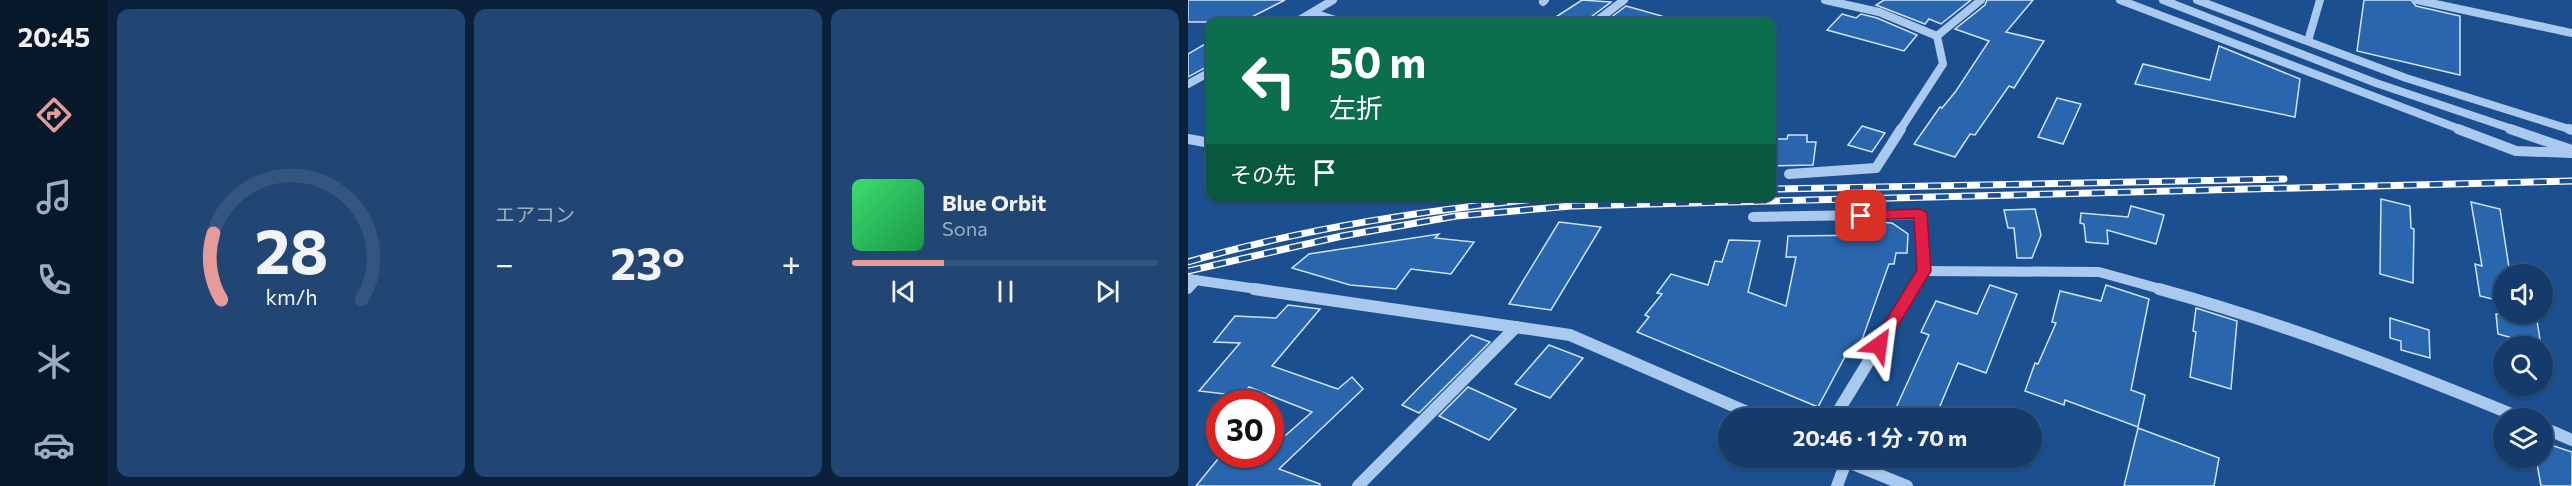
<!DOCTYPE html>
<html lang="ja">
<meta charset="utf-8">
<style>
body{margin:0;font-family:Commissioner,"Noto Sans JP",sans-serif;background:#214673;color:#f1f3f6;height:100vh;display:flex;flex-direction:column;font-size:22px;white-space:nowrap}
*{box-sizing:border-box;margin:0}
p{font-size:20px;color:#9dadc1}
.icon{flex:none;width:33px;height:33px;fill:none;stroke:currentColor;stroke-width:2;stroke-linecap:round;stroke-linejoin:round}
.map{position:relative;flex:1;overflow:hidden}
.panel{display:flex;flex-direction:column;gap:9px;padding:9px;background:#0b203b;width:1080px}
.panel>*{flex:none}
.top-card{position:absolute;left:18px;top:18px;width:570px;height:183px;border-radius:12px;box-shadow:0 2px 4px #0004,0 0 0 2px #33557e;background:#0b6e4f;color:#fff;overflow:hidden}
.buttons{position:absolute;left:1305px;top:264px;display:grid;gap:12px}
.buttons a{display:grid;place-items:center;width:60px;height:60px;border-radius:50%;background:#143b6b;box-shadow:0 2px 4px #0004,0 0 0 2px #33557e;font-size:30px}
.speed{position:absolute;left:18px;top:390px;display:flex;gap:12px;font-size:30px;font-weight:700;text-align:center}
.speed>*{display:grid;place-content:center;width:78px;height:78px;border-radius:50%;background:#143b6b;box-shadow:0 2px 4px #0004,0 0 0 2px #33557e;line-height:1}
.speed .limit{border:9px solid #d22;background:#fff;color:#111}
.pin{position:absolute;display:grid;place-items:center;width:51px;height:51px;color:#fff;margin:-26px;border-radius:12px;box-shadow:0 3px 9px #0006}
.me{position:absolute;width:66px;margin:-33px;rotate:31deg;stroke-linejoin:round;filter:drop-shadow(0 0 4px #0008)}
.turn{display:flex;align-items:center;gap:21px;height:126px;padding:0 24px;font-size:27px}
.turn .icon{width:78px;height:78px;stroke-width:2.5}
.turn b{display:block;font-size:42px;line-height:51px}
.then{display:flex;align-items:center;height:57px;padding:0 24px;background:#0003;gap:12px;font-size:22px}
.big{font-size:45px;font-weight:700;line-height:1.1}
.panel .widget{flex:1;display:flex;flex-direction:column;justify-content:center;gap:9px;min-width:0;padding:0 21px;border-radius:12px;background:#214673}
.panel .dial{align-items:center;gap:0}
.dial svg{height:156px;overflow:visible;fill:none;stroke:#33557e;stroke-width:7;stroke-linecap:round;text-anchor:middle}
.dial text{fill:#f1f3f6;stroke:none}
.song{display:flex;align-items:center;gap:18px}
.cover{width:72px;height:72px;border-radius:9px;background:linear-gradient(135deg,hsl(140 70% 55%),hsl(140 70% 35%))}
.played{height:6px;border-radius:3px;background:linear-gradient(90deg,#e69b98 30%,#33557e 30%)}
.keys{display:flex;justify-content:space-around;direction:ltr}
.heat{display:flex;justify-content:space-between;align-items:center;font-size:33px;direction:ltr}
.panel .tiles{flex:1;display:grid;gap:9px;grid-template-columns:repeat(3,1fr)}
.trip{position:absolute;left:530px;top:408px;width:324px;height:60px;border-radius:30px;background:#143b6b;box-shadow:0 2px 4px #0004,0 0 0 2px #33557e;font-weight:700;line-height:60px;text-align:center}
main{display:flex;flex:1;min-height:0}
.tab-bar{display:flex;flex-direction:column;width:108px;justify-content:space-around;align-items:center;background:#08182b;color:#9dadc1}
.tab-bar .icon{width:42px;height:42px}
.tab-bar .on{color:#e69b98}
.tab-bar b{font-size:27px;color:#f1f3f6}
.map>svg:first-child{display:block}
.building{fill:#2a66ad;stroke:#cfe3fa;stroke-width:1.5}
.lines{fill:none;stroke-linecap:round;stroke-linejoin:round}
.minor-far2{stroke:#a9c9ee;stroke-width:8}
.minor-far1{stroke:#a9c9ee;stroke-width:10}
.minor{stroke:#a9c9ee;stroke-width:12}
.rail-casing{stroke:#fff;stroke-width:7}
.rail{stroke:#1b4f8f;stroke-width:4.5;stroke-dasharray:13;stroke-linecap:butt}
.route{fill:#e11d48;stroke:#92132f;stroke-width:1.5}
</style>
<main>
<nav class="tab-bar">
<b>20:45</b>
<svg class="icon on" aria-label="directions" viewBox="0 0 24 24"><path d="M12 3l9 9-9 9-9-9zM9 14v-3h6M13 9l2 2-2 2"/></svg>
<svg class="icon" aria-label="music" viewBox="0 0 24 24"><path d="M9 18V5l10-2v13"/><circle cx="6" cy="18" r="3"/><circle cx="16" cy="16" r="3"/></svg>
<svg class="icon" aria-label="phone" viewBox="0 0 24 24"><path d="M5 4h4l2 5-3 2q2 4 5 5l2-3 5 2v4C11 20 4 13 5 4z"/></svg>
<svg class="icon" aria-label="climate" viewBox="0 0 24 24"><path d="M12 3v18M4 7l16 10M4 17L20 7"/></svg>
<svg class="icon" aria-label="car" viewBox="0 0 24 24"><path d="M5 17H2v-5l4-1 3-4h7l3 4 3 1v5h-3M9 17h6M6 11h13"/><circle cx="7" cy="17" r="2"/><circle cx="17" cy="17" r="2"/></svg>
</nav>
<section class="panel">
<div class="tiles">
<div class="widget dial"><svg viewBox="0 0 100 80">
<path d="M14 69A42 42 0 1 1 86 69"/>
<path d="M14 69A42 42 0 0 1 10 35" stroke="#e69b98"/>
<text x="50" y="56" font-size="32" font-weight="700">28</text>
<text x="50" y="72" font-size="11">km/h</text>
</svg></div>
<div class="widget"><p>エアコン</p>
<div class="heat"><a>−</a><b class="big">23°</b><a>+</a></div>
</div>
<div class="widget">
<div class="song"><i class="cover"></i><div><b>Blue Orbit</b><p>Sona</p></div></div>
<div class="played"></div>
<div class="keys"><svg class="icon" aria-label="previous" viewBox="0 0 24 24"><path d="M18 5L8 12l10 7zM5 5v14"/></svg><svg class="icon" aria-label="pause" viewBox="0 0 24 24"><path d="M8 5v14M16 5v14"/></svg><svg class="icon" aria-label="next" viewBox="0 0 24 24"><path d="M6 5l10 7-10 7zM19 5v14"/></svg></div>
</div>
</div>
</section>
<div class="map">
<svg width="1384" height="486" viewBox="0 0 1384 486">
<rect width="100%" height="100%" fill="#1b4f8f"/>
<g class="building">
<polygon points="0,0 97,0 54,22 0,22"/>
<polygon points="394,0 423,2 403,17 401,22 360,22"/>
<polygon points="696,0 783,0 753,24 741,19 737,24 688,5"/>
<polygon points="799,0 845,0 818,32 856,41 826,88 821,86 787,135 782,134 767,157 726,144 752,107 754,108 768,91 801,41 767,29 797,5"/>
<polygon points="1176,0 1223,0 1228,6 1272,16 1272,75 1169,51"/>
<polygon points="438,6 474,16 474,22 417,22"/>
<polygon points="654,14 668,18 673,14 689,18 729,35 716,51 639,30"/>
<polygon points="22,41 22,65 0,77 0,54"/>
<polygon points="1031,46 1112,79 1107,117 947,84 955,64 1022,80"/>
<polygon points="869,98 893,104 875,144 850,137"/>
<polygon points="674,126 697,133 684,152 660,145"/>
<polygon points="600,135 619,135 619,142 628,142 625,165 584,166 584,139 599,139"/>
<polygon points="1193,199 1222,206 1223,228 1226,229 1225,283 1192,274"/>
<polygon points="1283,202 1312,209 1322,274 1316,274 1316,302 1292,296 1287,264 1294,266"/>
<polygon points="943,206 976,215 968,244 919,230 920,244 898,242 896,224 892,223 893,213 940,217"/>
<polygon points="847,209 853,235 844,258 829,258 826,228 820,228 816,210"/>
<polygon points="371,222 413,227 363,310 321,304"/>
<polygon points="686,222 704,223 720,234 719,253 708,253 706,264 701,264 675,337 665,355 659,353 630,407 449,332 461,317 457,315 474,294 469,293 483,274 520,285 527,261 534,262 541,240 572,241 560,292 598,306 608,257 598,257 600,236 688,235"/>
<polygon points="251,234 247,238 286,242 263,274 223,269 208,289 162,285 104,268 121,254"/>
<polygon points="802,285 829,294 798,373 770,363 747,418 729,418 707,410 741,335 733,332 748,301 789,314"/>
<polygon points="918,285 961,299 943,390 957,395 950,427 877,400 876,405 837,391 847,363 850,364 868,323 864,322 872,291 913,301"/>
<polygon points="100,305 132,309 84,366 147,388 150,389 164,377 175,389 91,469 132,484 132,486 8,486 34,454 73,458 77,454 82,454 82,449 124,412 61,387 54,396 11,391 52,343 26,342 47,316 88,318"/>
<polygon points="1008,308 1049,321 1043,389 1002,377 1008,332 1005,331"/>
<polygon points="1308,314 1348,314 1353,346 1310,334"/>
<polygon points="1202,318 1241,330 1242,358 1213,350 1213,341 1202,338"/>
<polygon points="283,335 302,342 231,413 214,405"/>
<polygon points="361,345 395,358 362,398 327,384"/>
<polygon points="280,387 328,409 301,440 251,416"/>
<polygon points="950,428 1031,458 1026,486 936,486"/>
<polygon points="1354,442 1384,452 1384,486 1353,486 1348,458 1354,458"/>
</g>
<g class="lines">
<g class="minor-far2">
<polyline points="637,0 691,12 749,36"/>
<polyline points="932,0 1274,130"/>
<polyline points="975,0 1188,83 1327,130"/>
<polyline points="1009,0 1218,78 1384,130"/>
<polyline points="1229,0 1384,33"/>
<polyline points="355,2 357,0"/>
<polyline points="125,13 154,22"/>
<polyline points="108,22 145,0"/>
<polyline points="407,22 436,0"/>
<polyline points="1120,41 1132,0"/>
<polyline points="0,84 22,72"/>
<polyline points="712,130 755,64 749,36 793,0"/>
</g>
<g class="minor-far1">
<polyline points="1270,129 1328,151 1384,153"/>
<polyline points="1322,129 1381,149"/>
<polyline points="1381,129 1384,130"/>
<polyline points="0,139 22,143"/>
<polyline points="601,174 688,168 713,129"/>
<polyline points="565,217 732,214 736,271 724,290"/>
<polyline points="736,271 911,272 976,290"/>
<polyline points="0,279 76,290"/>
<polyline points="0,289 8,280"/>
</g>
<g class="minor">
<polyline points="66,289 382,335 573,418"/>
<path d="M 971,289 C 1095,323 1214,369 1333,418"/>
<polyline points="646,418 725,289"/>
<polyline points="1354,427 1384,440"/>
<polyline points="650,458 719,486"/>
<polyline points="170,486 328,327"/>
<polyline points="649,486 658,462"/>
</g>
<defs>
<g id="rail">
<polyline points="584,189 1096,179"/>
<path d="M 0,262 C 123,226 248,209 375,196"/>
<polyline points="0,271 154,236 268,216 383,206 1384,181"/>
</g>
</defs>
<use href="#rail" class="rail-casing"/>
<use href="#rail" class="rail"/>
</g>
<polygon class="route" points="732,209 739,213 743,271 696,349 691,351 685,349 683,345 729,270 726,218 673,220 667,216 673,211"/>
</svg>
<div class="buttons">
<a><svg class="icon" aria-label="sound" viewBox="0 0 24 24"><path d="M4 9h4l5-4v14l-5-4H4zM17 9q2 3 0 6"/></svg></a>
<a><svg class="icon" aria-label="search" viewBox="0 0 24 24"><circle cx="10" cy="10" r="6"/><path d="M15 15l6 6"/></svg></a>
<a><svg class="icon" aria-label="layers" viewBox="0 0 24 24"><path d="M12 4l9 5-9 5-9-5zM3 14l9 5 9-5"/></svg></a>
</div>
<div class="speed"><div class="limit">30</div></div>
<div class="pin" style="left:673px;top:216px;background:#d93025"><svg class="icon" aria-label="arrive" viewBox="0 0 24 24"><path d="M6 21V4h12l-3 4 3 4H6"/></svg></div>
<svg class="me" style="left:691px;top:345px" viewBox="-20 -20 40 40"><path d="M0-17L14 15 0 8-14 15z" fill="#e11d48" stroke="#fff" stroke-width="4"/></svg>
<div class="trip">20:46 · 1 分 · 70 m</div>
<div class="top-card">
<div class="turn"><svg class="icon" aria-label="left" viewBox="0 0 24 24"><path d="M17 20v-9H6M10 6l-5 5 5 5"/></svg><div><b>50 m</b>左折</div></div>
<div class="then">その先<svg class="icon" aria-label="arrive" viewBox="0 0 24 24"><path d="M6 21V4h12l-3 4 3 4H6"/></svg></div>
</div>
</div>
</main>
